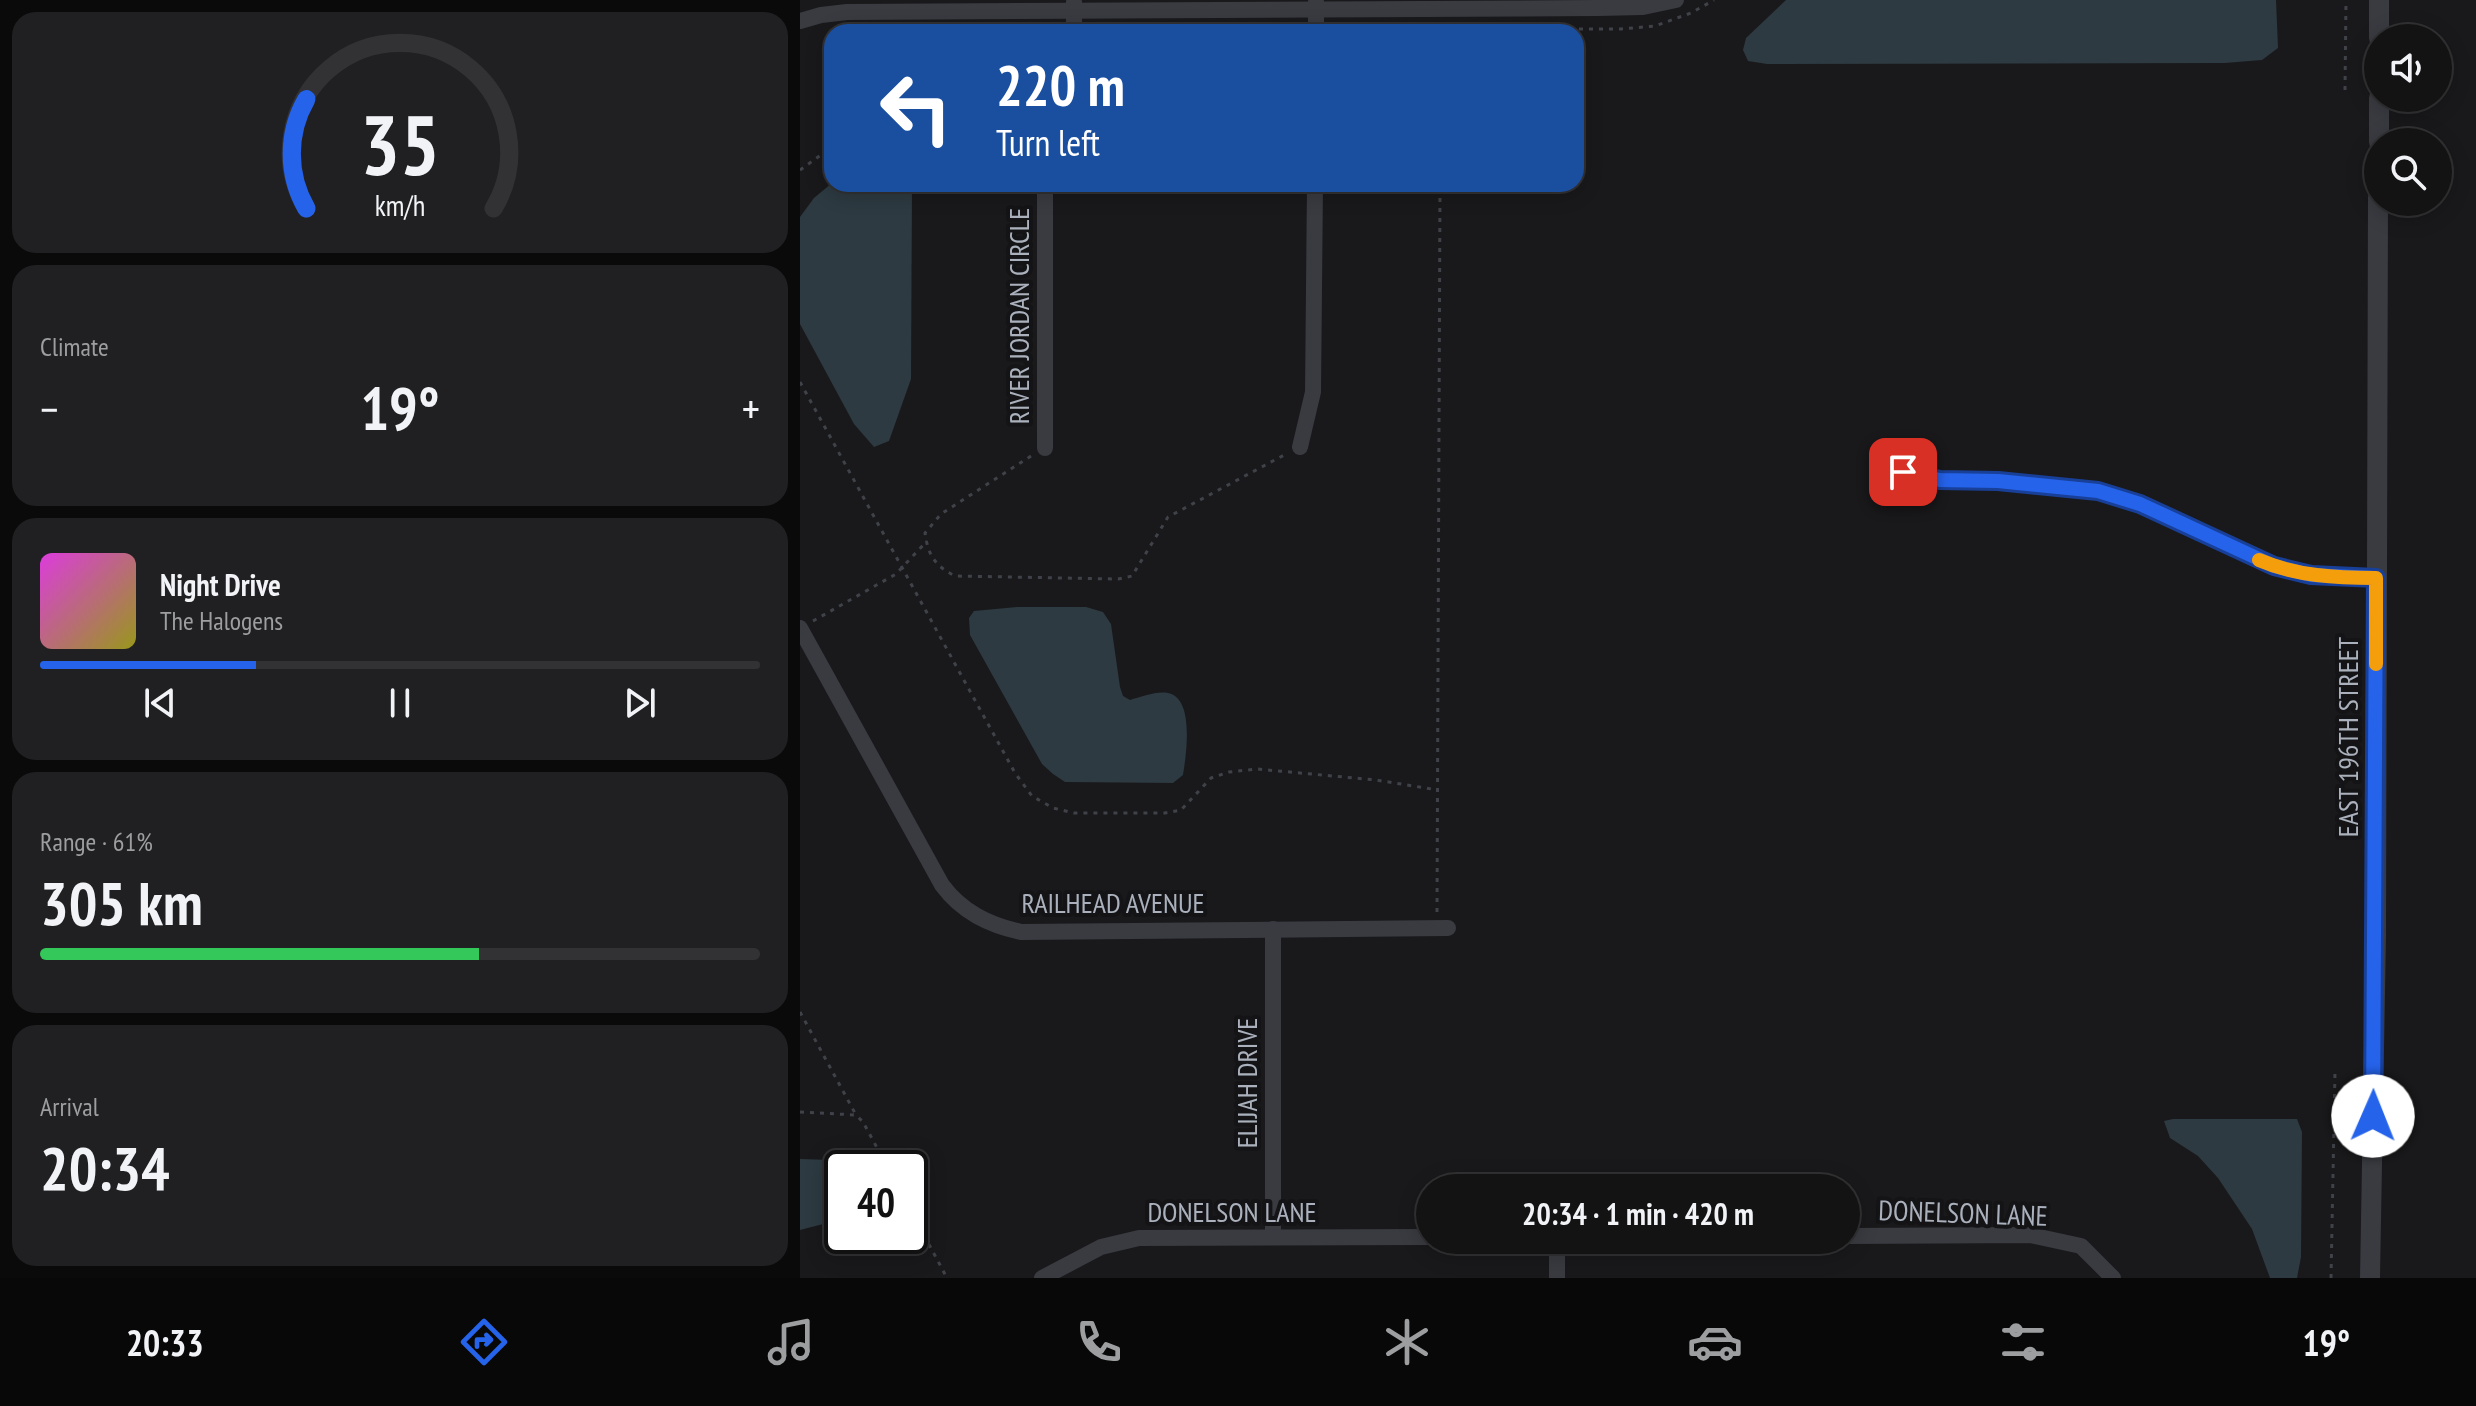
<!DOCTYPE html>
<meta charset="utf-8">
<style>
body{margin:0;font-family:"PT Sans Narrow",sans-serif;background:#202022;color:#f1f3f6;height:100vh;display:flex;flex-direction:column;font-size:30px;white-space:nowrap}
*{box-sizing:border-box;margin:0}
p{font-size:26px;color:#9d9ea0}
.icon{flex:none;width:44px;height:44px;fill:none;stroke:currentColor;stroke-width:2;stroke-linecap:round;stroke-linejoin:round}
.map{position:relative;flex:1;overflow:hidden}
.sheet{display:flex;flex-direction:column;gap:12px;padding:12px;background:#0a0a0b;width:800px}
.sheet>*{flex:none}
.banner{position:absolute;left:24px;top:24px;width:760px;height:168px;border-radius:24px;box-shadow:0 4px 20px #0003,0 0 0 2px #323234;background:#1a4fa0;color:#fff;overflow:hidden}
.controls{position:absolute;left:1564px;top:24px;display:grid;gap:16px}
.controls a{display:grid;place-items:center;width:88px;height:88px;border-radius:50%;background:#131314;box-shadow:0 4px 20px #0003,0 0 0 2px #323234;font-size:40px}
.speed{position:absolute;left:24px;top:1150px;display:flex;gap:16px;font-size:40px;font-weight:700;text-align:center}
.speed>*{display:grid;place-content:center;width:104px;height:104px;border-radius:50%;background:#131314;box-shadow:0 4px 20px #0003,0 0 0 2px #323234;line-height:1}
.speed .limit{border:4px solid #111;border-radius:12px;background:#fff;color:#111}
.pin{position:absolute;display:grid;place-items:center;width:68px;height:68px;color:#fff;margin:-34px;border-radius:16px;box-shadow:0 4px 12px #0006}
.me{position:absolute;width:88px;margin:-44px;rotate:1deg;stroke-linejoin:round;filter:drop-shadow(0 0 6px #0008)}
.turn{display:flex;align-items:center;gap:28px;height:168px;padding:0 40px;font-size:36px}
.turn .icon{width:104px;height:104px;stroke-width:2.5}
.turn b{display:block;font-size:56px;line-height:68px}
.big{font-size:60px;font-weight:700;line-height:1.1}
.sheet .widget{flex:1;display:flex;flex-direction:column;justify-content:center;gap:12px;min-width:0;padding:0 28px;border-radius:24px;background:#202022}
.sheet .dial{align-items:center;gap:0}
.dial svg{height:208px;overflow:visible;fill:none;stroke:#323234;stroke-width:7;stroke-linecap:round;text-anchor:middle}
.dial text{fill:#f1f3f6;stroke:none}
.song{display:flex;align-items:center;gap:24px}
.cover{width:96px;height:96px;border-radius:12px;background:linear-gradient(135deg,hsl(300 70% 55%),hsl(60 70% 35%))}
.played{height:8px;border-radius:4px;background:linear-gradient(90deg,#2563eb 30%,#323234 30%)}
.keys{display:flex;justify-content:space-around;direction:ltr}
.heat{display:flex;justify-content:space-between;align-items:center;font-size:44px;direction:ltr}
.charge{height:12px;border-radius:6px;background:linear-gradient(90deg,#34c759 61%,#323234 0)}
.trip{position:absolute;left:616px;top:1174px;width:444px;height:80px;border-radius:40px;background:#131314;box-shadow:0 4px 20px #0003,0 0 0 2px #323234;font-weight:700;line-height:80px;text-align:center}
.tabs{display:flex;height:128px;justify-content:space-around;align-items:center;background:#080808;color:#9d9ea0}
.tabs .icon{width:56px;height:56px}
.tabs .active{color:#2563eb}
.tabs b{font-size:36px;color:#f1f3f6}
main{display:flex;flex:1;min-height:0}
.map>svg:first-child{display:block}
.water{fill:#2d3a41}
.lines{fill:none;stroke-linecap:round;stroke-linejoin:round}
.path{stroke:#3f4248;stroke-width:3;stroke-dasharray:4 6;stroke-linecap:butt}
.service{stroke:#393b41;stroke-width:8}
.minor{stroke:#393b41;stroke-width:16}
.tertiary{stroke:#393b41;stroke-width:20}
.route-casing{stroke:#184099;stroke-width:20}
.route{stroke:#2563eb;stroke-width:14}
.slow{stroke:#f59e0b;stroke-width:14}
.labels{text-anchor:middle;stroke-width:8;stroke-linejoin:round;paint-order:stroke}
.street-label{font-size:28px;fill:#aab1bc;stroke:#141416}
</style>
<main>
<section class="sheet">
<div class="widget dial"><svg viewBox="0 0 100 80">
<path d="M14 69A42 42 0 1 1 86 69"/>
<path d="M14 69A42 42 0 0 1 14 27" stroke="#2563eb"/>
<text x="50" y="56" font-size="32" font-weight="700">35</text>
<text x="50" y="72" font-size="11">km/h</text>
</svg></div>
<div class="widget"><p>Climate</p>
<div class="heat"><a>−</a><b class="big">19°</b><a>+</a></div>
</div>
<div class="widget">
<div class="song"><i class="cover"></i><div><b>Night Drive</b><p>The Halogens</p></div></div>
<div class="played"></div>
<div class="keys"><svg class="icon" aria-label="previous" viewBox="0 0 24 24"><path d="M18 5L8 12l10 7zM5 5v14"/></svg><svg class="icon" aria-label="pause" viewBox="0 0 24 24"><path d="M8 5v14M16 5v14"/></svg><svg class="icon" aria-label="next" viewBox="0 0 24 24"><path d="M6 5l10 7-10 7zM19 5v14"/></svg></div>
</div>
<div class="widget"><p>Range · 61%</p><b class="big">305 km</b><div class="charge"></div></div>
<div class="widget"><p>Arrival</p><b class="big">20:34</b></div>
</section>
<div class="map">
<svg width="1676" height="1278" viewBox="0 0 1676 1278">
<rect width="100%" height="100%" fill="#19191b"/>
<g class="water">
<polygon points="986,0 1476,0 1478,48 1462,60 1425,63 967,64 948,61 943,50 946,38"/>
<polygon points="32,183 112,184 111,379 89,441 74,447 54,424 0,324 0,217 14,198"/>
<path d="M 217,607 L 286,607 L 303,612 L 311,624 L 320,687 L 323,696 L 330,700 C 341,697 356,691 368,693 C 395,698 386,756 383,775 L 373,783 L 265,782 L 253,774 L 242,764 L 170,635 L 169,618 L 174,611 Z"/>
<polygon points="1373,1119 1497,1119 1502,1132 1501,1257 1497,1278 1470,1278 1452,1229 1418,1178 1398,1156 1370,1138 1364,1121"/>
<polygon points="0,1159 31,1160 42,1173 42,1211 31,1222 0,1230"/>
</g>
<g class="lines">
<g class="path">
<polyline points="639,29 821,29 855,26 891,13 914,0"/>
<polyline points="1545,90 1546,0"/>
<polyline points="0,170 32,147"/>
<polyline points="0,382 215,773 232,796 253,808 274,813 365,813 381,810 411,778 429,772 457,769 576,780 638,790"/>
<path d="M 231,456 L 141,514 L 125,533 C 128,555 135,566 155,576 L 318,579 L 332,576 L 368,517 L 486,454"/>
<polyline points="13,621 96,574 127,541"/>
<polyline points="637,912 640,184"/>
<polyline points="0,1012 56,1115"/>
<polyline points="0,1112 56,1115 63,1122 88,1168"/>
<polyline points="110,1209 147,1278"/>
<polyline points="1531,1278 1535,1071"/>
</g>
<polyline class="service" points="1103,472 1140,480 1198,481 1298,491 1340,504 1474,566 1511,575 1576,578"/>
<g class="minor">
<polyline points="0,21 21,15 47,12 798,8 843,7 876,0"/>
<polyline points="274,32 274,2"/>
<polyline points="516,32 516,2"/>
<polyline points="500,447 513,392 515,184"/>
<polyline points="245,448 245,184"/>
<path d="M 0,628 L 142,885 C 162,912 189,925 221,932 L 648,928"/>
<polyline points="1046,1236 1230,1235 1281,1246 1313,1278"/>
<polyline points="473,1237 473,929"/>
<polyline points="242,1278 301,1247 339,1238 630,1237"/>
<polyline points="757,1278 757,1240"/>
</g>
<g class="tertiary">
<polyline points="1579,0 1579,38"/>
<polyline points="1579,142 1579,98"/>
<polyline points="1570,1278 1576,935 1578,197"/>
</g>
</g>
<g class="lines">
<defs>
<polyline id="route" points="1103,472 1140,480 1198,481 1298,491 1340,504 1474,566 1511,575 1576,578 1573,1116"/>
</defs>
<use href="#route" class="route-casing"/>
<use href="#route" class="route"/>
<path class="slow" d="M 1459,560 C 1496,576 1537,578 1576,578 L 1576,664"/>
</g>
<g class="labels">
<g class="street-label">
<text transform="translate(219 316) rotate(-90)" y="10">RIVER JORDAN CIRCLE</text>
<text transform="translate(1548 737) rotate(-90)" y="10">EAST 196TH STREET</text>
<text x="313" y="913">RAILHEAD AVENUE</text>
<text transform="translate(447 1083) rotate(-90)" y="10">ELIJAH DRIVE</text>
<text x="432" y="1222">DONELSON LANE</text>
<text transform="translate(1163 1213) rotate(2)" y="10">DONELSON LANE</text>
</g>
</g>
</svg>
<div class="controls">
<a><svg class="icon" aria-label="sound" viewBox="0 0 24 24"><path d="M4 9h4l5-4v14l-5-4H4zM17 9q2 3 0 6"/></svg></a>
<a><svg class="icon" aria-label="search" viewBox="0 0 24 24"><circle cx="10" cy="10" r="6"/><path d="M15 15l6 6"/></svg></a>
</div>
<div class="speed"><div class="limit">40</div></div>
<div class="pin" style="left:1103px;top:472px;background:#d93025"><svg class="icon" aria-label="arrive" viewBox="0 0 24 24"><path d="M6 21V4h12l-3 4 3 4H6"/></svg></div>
<svg class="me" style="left:1573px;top:1116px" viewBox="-20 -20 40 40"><circle r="19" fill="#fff"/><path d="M0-13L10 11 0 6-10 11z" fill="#2563eb"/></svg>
<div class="trip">20:34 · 1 min · 420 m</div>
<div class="banner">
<div class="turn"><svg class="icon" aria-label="left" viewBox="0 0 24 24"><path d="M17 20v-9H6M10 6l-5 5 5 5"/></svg><div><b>220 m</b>Turn left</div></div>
</div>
</div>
</main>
<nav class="tabs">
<b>20:33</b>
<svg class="icon active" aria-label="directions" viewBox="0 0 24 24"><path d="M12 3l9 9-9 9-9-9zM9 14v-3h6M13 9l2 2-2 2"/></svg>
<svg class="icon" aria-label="music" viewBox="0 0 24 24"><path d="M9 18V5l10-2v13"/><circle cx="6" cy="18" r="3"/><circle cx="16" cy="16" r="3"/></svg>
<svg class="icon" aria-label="phone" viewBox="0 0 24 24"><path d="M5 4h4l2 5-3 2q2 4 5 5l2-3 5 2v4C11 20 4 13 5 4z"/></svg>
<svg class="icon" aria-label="climate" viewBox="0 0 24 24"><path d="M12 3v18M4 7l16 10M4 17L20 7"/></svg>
<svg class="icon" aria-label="car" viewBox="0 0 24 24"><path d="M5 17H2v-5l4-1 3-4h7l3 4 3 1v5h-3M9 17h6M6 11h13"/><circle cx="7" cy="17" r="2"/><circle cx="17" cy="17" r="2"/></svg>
<svg class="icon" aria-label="filters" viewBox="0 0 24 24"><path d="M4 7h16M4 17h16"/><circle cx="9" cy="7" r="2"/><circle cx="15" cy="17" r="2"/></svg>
<b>19°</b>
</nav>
